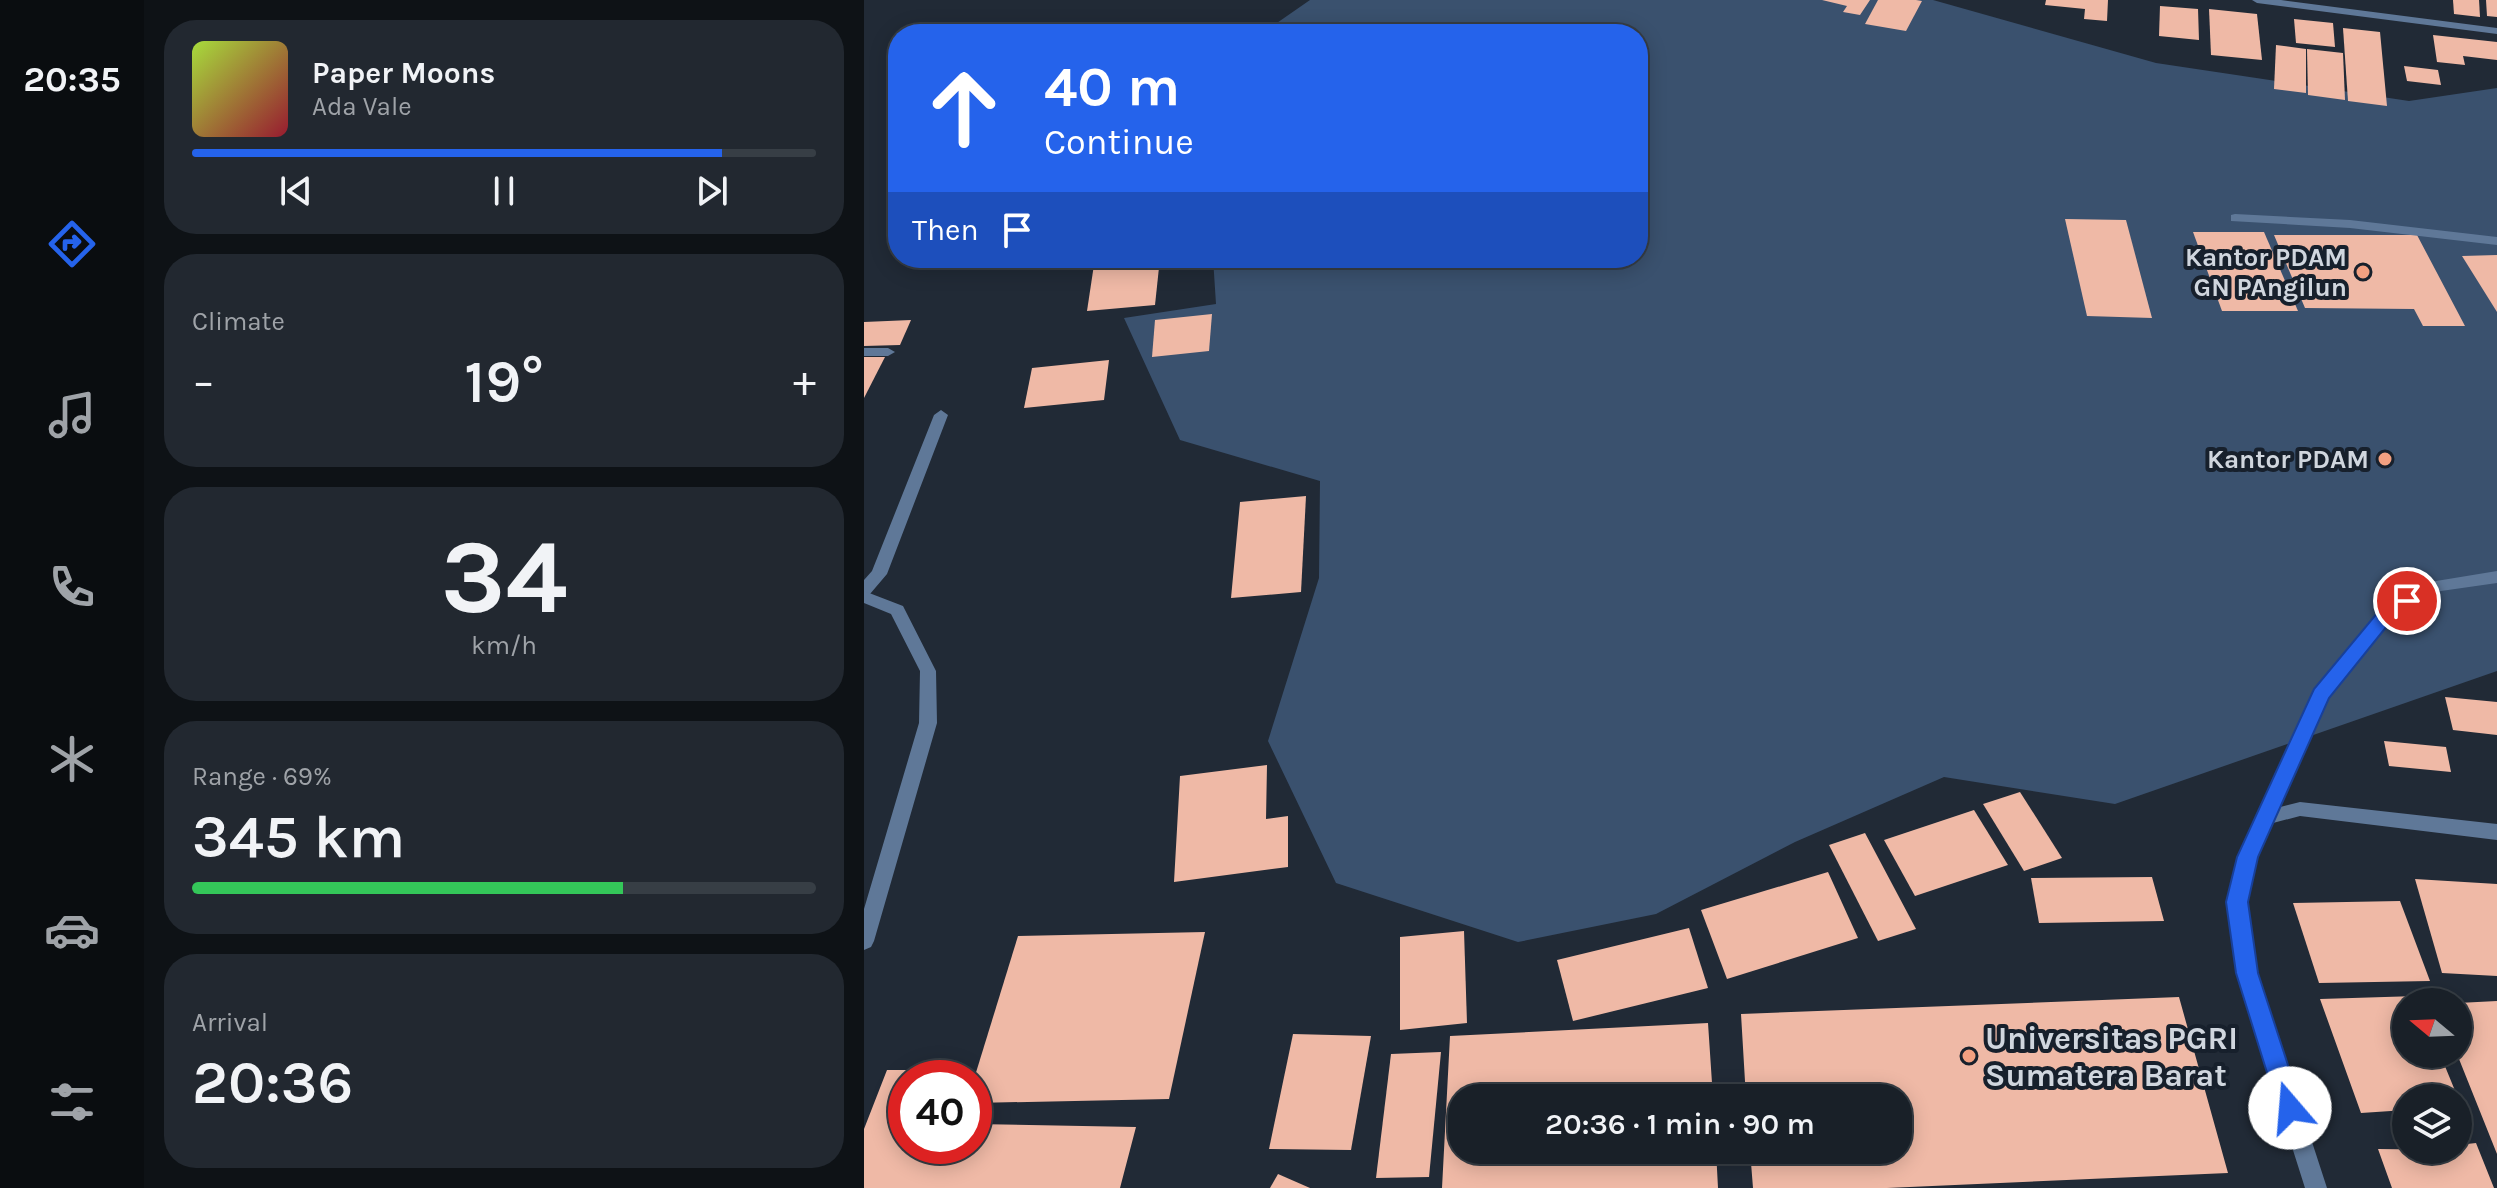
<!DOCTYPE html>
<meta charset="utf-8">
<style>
body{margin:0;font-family:Karla,sans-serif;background:#222830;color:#f1f3f6;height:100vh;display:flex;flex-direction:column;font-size:30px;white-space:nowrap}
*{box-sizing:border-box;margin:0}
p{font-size:26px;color:#9fa3a8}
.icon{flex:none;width:44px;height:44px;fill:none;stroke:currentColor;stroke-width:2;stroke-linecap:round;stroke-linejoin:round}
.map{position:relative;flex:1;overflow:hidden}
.drawer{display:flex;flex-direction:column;gap:20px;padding:20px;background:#0e1216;width:720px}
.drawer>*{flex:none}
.hud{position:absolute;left:24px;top:24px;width:760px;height:244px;border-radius:32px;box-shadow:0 4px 20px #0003,0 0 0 2px #373e45;background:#2563eb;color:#fff;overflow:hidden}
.needle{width:52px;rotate:289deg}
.buttons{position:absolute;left:1528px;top:988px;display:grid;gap:16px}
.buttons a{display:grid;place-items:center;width:80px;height:80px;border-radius:50%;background:#192028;box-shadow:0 4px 20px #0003,0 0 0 2px #373e45;font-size:40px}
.speed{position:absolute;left:24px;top:1060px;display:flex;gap:16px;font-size:40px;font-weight:700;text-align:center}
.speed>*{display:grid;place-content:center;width:104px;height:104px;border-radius:50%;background:#192028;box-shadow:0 4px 20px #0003,0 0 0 2px #373e45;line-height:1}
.speed .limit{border:12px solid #d22;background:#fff;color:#111}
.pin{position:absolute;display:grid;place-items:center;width:68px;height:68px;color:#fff;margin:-34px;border:4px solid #fff;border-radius:50%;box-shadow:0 2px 8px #0007}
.me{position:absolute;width:88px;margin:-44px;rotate:342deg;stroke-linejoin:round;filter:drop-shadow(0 0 6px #0008)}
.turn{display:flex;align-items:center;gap:28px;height:168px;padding:0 24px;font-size:36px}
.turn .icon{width:104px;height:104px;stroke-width:2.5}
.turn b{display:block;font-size:56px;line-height:68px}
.then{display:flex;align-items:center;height:76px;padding:0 24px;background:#0003;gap:16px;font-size:30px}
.big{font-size:60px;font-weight:600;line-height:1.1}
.drawer .card{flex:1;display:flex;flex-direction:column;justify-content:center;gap:12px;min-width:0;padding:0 28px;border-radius:32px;background:#222830}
.drawer .dial{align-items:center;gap:0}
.dial b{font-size:104px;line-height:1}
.song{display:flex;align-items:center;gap:24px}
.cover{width:96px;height:96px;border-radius:12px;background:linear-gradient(135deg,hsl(80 70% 55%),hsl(350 70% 35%))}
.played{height:8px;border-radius:4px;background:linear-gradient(90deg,#2563eb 85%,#373e45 85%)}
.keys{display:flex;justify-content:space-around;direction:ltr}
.heat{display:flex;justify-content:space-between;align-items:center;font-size:44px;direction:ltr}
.charge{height:12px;border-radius:6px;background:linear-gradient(90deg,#34c759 69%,#373e45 0)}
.trip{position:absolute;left:584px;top:1084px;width:464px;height:80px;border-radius:32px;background:#192028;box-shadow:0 4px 20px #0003,0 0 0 2px #373e45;font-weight:600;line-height:80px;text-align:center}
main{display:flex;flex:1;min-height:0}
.tabs{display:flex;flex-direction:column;width:144px;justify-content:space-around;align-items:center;background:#0a0d10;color:#9fa3a8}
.tabs .icon{width:56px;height:56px}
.tabs .selected{color:#2563eb}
.tabs b{font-size:36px;color:#f1f3f6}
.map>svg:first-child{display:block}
.green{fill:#3a516e}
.building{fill:#efb9a6}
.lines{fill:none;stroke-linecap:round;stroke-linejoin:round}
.service{fill:#5f7898;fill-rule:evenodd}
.minor{fill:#5f7898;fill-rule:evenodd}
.tertiary{fill:#5f7898;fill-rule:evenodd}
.route{fill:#2563eb;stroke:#184099;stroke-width:2}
.poi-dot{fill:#f2a081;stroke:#17202c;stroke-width:3}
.labels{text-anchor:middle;stroke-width:8;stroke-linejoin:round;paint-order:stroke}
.poi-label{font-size:26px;font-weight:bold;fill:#d0d6de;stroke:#17202c;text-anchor:end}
.near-poi-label{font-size:32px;font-weight:bold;fill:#d0d6de;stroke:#17202c;text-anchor:start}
</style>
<main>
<nav class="tabs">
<b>20:35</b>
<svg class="icon selected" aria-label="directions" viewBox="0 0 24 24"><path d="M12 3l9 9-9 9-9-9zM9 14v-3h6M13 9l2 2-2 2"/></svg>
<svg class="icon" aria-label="music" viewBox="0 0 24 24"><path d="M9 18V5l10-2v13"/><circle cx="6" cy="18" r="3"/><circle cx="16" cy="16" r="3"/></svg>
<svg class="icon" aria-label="phone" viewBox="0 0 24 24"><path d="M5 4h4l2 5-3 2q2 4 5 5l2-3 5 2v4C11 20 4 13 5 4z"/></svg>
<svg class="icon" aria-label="climate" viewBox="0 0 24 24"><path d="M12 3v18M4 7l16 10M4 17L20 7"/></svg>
<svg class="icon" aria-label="car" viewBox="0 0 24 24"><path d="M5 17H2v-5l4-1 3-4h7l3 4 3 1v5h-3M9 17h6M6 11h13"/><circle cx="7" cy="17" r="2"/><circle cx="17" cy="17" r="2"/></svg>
<svg class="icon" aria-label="filters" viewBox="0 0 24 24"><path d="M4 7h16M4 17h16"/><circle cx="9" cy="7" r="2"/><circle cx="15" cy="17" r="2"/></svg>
</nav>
<section class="drawer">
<div class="card">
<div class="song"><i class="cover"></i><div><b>Paper Moons</b><p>Ada Vale</p></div></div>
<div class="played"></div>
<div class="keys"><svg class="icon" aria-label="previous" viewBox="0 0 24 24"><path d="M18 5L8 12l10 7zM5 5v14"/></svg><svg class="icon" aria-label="pause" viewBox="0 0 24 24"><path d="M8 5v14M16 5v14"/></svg><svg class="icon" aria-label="next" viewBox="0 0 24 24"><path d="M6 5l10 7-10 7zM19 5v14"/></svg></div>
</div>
<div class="card"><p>Climate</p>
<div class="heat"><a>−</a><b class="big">19°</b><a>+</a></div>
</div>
<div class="card dial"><b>34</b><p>km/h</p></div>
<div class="card"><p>Range · 69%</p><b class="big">345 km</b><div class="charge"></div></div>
<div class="card"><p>Arrival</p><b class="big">20:36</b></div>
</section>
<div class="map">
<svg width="1633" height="1188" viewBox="0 0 1633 1188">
<rect width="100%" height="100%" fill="#212a36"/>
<polygon class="green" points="446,0 1069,0 1292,63 1545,101 1633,88 1633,671 1251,804 1080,777 931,842 792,914 654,942 472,883 404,741 455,578 456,481 316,440 260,318 352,304 349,258 774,258 774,34 397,34"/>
<g class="building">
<polygon points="958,0 1006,0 996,15 979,12 983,6"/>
<polygon points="1014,0 1052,0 1058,1 1042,31 1001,24"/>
<polygon points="1182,0 1244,0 1243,21 1220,19 1221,9 1181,5"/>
<polygon points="1589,0 1615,0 1616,17 1590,14"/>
<polygon points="1622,0 1633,0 1633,17 1623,16"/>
<polygon points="1296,6 1334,9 1335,40 1295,36"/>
<polygon points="1345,9 1393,14 1398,60 1347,55"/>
<polygon points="1430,19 1469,23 1471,47 1432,43"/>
<polygon points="1479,28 1516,32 1523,106 1484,101"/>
<polygon points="1569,35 1633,42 1633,60 1599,56 1601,65 1573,62"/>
<polygon points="1412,45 1442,49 1442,93 1410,89"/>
<polygon points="1443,49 1479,53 1481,100 1444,95"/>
<polygon points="1540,66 1574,70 1577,85 1543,81"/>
<polygon points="1201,219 1262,220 1288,318 1223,316"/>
<polygon points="1329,232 1400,232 1434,311 1358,311"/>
<polygon points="1410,235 1553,235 1601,326 1559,326 1550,309 1441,308"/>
<polygon points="1633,255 1633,312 1598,256"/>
<polygon points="231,258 296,258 291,305 223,311"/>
<polygon points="348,314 345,351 288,357 291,320"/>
<polygon points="47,320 36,345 0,346 0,322"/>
<polygon points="0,357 21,357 0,398"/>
<polygon points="245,360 240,400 160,408 168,368"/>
<polygon points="442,496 437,592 367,598 376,502"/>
<polygon points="1581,697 1633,702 1633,735 1589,730"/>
<polygon points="1520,741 1582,747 1587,772 1525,766"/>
<polygon points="403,765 402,819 424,816 424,867 310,882 316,776"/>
<polygon points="1156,792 1198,858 1160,871 1119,804"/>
<polygon points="1110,810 1144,865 1051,896 1020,840"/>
<polygon points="1001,833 1052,929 1014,941 965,845"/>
<polygon points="964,872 994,938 863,979 837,910"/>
<polygon points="1288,877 1300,921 1175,923 1167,878"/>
<polygon points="1551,879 1633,884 1633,976 1578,973"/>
<polygon points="1536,901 1566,981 1455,983 1429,903"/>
<polygon points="825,928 844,988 709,1021 693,960"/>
<polygon points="600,931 603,1023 536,1030 536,937"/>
<polygon points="341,932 305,1099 110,1103 110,1079 154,936"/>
<polygon points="1553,996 1555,1002 1542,1002 1542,1054 1576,1054 1594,1098 1542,1098 1542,1110 1497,1113 1456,999"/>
<polygon points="1315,997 1364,1173 1023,1188 889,1188 886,1150 1034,1150 1034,1098 882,1098 877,1014"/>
<polygon points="1633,1001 1633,1154 1593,1054 1594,1003"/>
<polygon points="844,1023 849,1098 598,1098 598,1150 852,1150 854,1188 578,1188 586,1036"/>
<polygon points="429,1034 507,1036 487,1150 405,1149"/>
<polygon points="577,1052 565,1177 512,1178 527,1054"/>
<polygon points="23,1070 110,1070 107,1078 42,1078 42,1146 110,1146 110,1124 272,1127 256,1188 0,1188 0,1129"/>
<polygon points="1612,1143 1630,1188 1528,1188 1514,1149 1594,1150 1594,1145"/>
<polygon points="414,1174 446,1188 406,1188"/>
</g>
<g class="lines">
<g class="service">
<polygon points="1371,214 1486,220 1633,237 1633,245 1486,228 1367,221 1367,215"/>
<polygon points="0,348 24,348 31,352 24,356 0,356"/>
<polygon points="77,410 84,415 23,574 6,594 0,596 0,580 8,571 70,415"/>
<polygon points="1633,571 1633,583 1570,592 1527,620 1464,697 1409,822 1403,824 1397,822 1394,817 1451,689 1515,612 1560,583"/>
</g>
<g class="minor">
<polygon points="1388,0 1417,0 1633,28 1633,34 1393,3"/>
<polygon points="0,591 39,606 72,671 73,723 10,941 7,947 0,950 0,909 55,723 56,671 27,614 0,603"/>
</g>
<polygon class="tertiary" points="1436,802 1633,824 1633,840 1436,816 1409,823 1392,857 1382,902 1393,973 1463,1188 1441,1188 1373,973 1364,902 1374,857 1397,812"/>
</g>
<polygon class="route" points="1543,595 1550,597 1553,601 1527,621 1465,698 1394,857 1384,902 1394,973 1438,1108 1434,1116 1426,1119 1418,1116 1414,1108 1372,973 1362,902 1373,857 1450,689 1514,612"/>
<g class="poi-dot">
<circle cx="1499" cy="272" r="8"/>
<circle cx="1521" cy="459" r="8"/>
<circle cx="1105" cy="1056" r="8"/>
</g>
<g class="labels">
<g class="poi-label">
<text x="1483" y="266">Kantor PDAM<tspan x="1483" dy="30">GN PAngilun</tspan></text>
<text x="1505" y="468">Kantor PDAM</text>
</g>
<g class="near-poi-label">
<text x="1121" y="1049">Universitas PGRI<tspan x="1121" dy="37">Sumatera Barat</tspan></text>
</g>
</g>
</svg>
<div class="buttons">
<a><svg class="needle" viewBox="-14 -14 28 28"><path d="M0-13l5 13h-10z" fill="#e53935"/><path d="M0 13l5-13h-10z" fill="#9fa3a8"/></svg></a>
<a><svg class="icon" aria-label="layers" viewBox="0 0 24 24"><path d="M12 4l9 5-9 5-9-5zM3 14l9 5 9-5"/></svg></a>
</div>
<div class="speed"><div class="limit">40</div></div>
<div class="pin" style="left:1543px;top:601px;background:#d93025"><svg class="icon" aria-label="arrive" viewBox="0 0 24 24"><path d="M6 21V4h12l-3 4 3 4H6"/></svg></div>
<svg class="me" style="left:1426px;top:1108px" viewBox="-20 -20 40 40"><circle r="19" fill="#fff"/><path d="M0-13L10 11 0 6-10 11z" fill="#2563eb"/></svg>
<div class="trip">20:36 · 1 min · 90 m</div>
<div class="hud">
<div class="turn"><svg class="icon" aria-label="ahead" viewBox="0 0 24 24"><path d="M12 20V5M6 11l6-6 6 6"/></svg><div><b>40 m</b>Continue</div></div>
<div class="then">Then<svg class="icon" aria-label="arrive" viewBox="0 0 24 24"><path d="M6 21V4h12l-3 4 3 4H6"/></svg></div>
</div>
</div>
</main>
